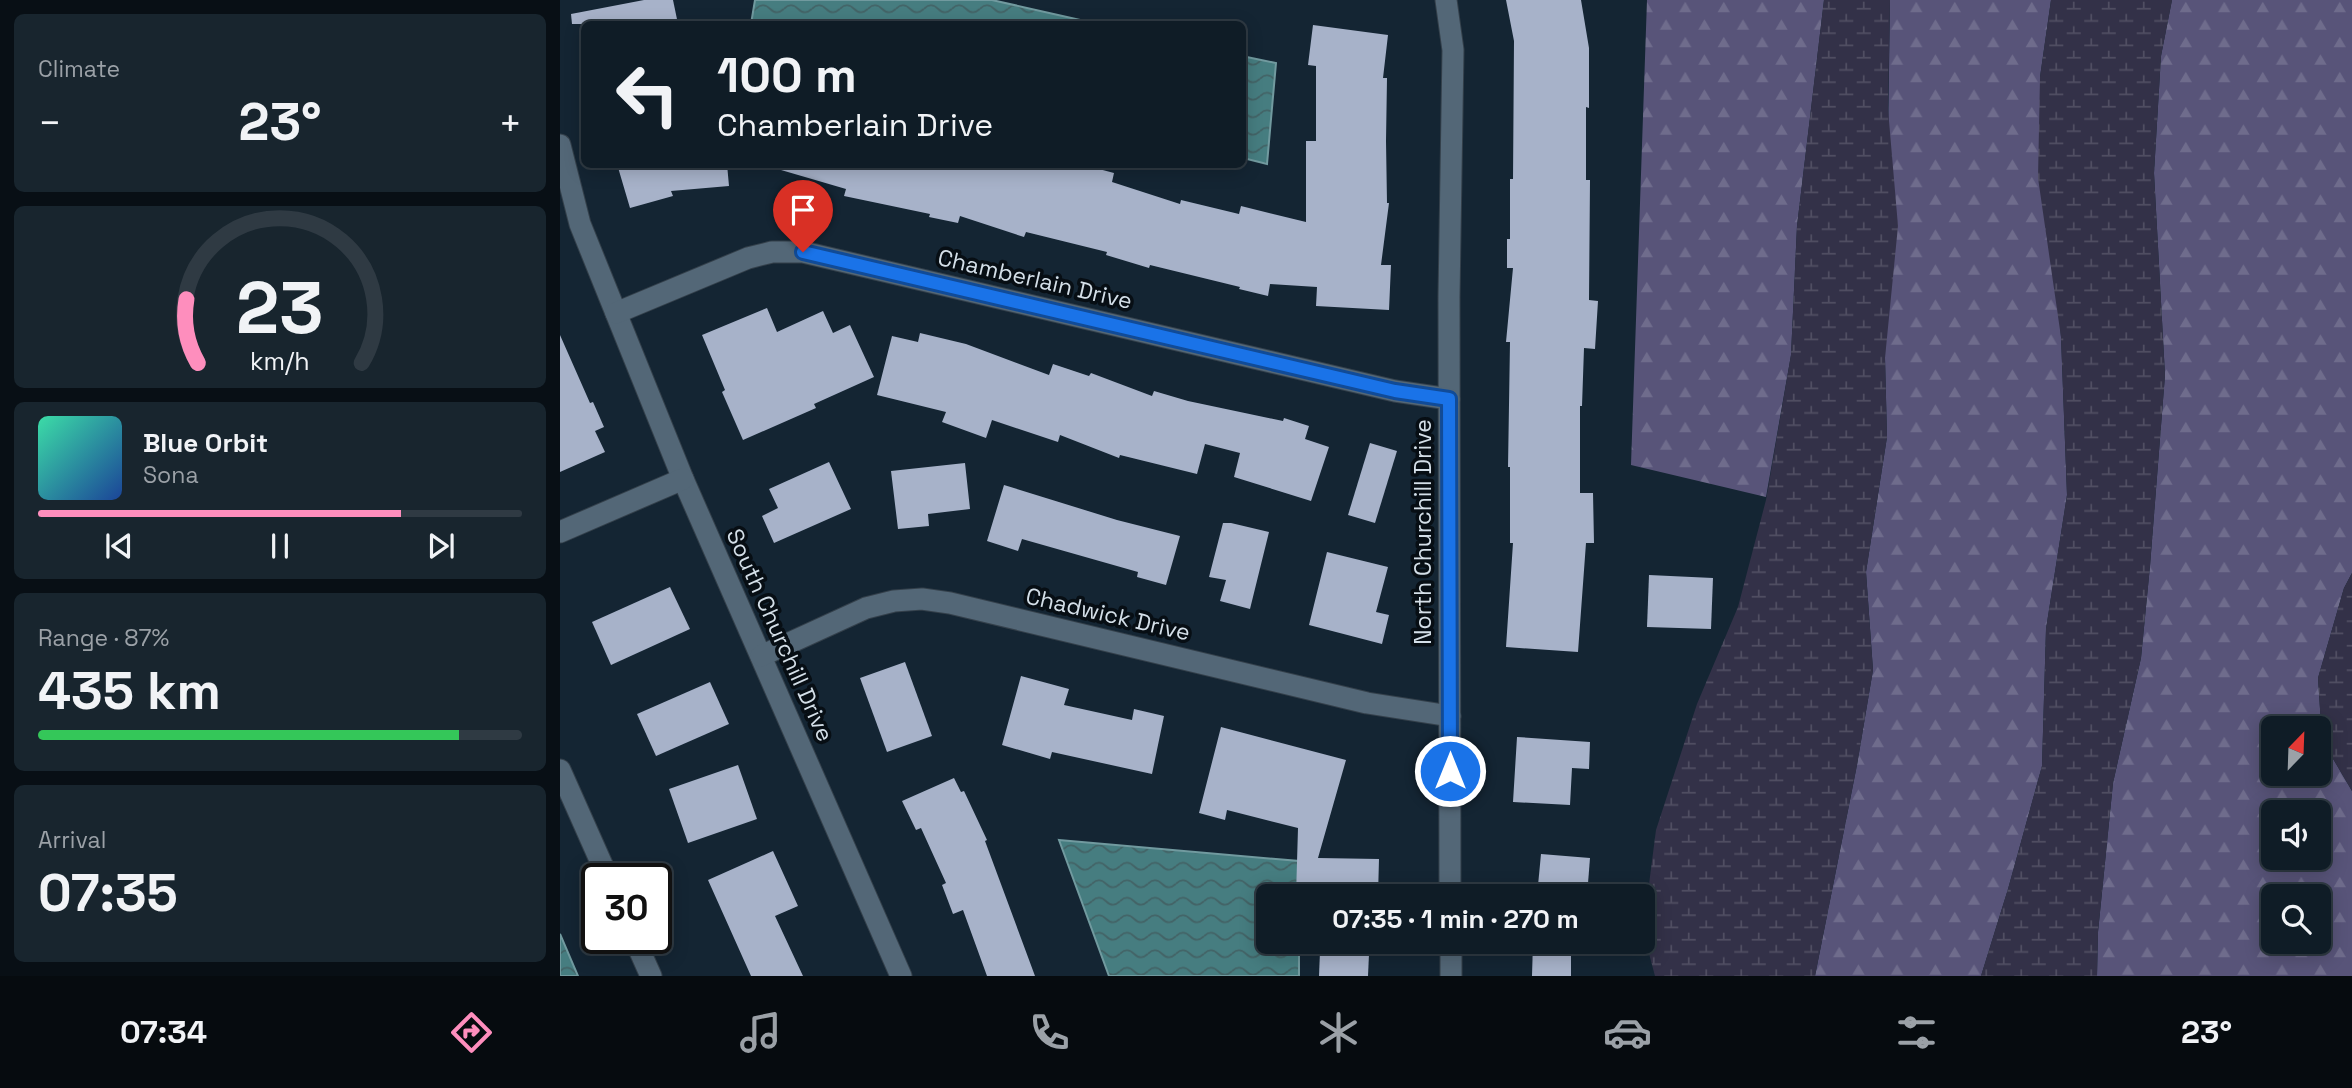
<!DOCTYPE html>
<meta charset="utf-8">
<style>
body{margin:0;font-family:"Space Grotesk",sans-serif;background:#18252e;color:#f1f3f6;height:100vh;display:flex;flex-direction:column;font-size:26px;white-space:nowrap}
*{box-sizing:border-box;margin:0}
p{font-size:23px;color:#9ba1a7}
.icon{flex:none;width:38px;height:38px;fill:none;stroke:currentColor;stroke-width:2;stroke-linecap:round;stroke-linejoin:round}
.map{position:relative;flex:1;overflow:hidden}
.side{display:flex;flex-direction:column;gap:14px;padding:14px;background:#080f15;width:560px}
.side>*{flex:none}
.guide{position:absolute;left:21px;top:21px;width:665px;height:147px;border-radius:10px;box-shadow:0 4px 18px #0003,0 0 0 2px #2f3a43;background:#0f1c26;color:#f1f3f6;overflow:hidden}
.needle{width:46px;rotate:23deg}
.controls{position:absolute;left:1701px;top:716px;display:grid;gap:14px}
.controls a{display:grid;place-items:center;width:70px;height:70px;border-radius:10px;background:#0f1c26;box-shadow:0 4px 18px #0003,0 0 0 2px #2f3a43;font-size:35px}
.speed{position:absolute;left:21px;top:863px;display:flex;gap:14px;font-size:35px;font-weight:700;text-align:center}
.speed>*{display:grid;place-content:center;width:91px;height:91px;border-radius:50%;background:#0f1c26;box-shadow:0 4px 18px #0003,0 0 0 2px #2f3a43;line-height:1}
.speed .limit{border:4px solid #111;border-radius:10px;background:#fff;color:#111}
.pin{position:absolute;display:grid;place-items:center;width:60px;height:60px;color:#fff;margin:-72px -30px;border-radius:50% 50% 50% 0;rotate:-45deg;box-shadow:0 0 7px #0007}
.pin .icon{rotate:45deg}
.me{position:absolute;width:77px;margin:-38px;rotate:0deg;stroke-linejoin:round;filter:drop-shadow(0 0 5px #0008)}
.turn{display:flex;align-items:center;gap:24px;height:147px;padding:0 21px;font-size:32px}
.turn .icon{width:91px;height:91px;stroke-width:2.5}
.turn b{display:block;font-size:49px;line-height:60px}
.big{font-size:52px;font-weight:700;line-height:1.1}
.side .widget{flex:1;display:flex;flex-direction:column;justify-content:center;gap:10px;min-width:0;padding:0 24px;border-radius:10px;background:#18252e}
.side .dial{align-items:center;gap:0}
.dial svg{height:182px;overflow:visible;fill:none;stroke:#2f3a43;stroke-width:7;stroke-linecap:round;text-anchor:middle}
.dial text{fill:#f1f3f6;stroke:none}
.song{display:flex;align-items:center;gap:21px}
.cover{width:84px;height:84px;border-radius:10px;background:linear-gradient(135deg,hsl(160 70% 55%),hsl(220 70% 35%))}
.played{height:7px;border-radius:4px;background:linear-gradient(90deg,#fe8ebd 75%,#2f3a43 75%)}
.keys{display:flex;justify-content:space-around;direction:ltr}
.heat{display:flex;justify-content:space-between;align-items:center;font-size:38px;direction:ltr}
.charge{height:10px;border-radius:5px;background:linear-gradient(90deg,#34c759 87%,#2f3a43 0)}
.trip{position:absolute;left:696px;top:884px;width:399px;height:70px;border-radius:10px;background:#0f1c26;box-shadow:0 4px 18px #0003,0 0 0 2px #2f3a43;font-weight:700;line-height:70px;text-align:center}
.tabs{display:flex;height:112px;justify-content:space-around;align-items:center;background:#060b0f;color:#9ba1a7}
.tabs .icon{width:49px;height:49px}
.tabs .selected{color:#fe8ebd}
.tabs b{font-size:32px;color:#f1f3f6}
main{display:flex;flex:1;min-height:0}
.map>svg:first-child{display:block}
.forest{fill:url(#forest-firs);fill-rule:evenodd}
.wetland{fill:url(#wetland-marsh)}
.water{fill:url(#water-waves);stroke:#719a9f;stroke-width:2}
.building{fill:#a7b2c9}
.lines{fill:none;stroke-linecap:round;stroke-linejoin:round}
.minor-casing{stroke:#34404b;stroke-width:23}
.minor{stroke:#536777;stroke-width:21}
.route-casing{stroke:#114b97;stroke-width:18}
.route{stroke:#1a73e8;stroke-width:12}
.labels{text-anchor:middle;stroke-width:7;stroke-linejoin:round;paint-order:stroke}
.street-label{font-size:23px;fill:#d4dfe8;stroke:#070e14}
</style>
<main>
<section class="side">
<div class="widget"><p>Climate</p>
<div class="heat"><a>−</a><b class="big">23°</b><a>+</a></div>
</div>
<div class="widget dial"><svg viewBox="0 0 100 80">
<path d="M14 69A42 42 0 1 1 86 69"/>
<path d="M14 69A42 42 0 0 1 9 41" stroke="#fe8ebd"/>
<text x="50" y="56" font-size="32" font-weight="700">23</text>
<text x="50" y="72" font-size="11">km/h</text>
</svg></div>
<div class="widget">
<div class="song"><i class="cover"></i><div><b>Blue Orbit</b><p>Sona</p></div></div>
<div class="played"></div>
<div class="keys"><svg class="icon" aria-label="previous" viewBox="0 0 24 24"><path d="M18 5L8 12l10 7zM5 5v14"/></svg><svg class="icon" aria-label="pause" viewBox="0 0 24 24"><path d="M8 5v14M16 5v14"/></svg><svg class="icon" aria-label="next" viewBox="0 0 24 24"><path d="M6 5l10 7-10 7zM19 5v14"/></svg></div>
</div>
<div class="widget"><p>Range · 87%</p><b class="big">435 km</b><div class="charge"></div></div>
<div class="widget"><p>Arrival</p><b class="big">07:35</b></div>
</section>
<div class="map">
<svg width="1792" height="976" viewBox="0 0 1792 976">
<defs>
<pattern id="forest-firs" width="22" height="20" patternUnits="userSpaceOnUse" patternTransform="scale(1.75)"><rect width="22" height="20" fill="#585479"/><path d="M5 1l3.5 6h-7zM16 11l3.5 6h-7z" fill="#6f6c8c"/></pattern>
<pattern id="wetland-marsh" width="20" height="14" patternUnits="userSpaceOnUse" patternTransform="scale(1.75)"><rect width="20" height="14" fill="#333148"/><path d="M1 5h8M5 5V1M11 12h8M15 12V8" fill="none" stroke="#504e62"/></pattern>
<pattern id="water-waves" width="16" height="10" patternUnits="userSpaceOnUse" patternTransform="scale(1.75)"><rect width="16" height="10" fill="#467d80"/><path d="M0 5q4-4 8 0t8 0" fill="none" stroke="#436366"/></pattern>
</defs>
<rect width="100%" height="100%" fill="#142533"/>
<g class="forest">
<polygon points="1087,0 1264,0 1237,226 1231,355 1206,497 1071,465"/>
<polygon points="1330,0 1491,0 1480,77 1501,337 1507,495 1486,629 1482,766 1448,889 1421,976 1255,976 1297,765 1313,670 1306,572 1327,437 1325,358"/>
<path d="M 1612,0 L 1792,0 L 1792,573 L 1784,588 L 1758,678 L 1762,740 L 1792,791 L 1792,976 L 1537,976 L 1538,932 L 1553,783 L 1581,658 L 1590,566 L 1605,375 L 1594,173 L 1601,56 ZM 1713,728 L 1759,728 L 1759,774 L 1713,774 ZM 1713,812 L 1759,812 L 1759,858 L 1713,858 ZM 1713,896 L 1759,896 L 1759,942 L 1713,942 Z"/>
</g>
<g class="wetland">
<polygon points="1264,0 1330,0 1328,109 1338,226 1325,358 1327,437 1306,572 1313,670 1297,765 1255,976 1095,976 1083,931 1096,830 1137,704 1178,607 1206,500 1231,355 1237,226"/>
<polygon points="1491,0 1612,0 1601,56 1594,173 1605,375 1590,566 1581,658 1553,783 1538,932 1537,976 1421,976 1448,889 1482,766 1486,629 1507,495 1501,337 1478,178 1480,77"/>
<polygon points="1792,573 1792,791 1762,740 1758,678 1784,588"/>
</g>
<g class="water">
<polygon points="195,0 432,0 538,24 191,24"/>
<polygon points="682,56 716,63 707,164 683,158"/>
<polygon points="499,840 739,861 739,896 709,896 709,942 739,942 739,976 549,976"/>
<polygon points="0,934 18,976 0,976"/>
</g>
<g class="building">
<polygon points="84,0 113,0 118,24 12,24 11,14"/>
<polygon points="946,0 1021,0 1029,48 1029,108 1026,107 1026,180 1030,180 1029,300 1038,301 1035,349 1024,348 1022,406 1020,406 1020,493 1033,493 1034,543 1026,543 1018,652 946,647 953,543 950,543 950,467 948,467 950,342 946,342 953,268 947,268 947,239 950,239 950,179 953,179 954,41"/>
<polygon points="753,25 828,35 823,78 827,78 826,141 827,203 829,203 821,265 831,265 829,310 756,306 757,287 710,284 708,296 679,289 680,287 590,265 589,268 546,255 547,252 466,232 464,237 400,216 398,223 369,217 370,214 284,196 286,189 221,170 222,164 520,164 554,173 552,182 620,204 621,200 679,214 681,206 746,222 746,141 756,141 756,66 748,65"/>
<polygon points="57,164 167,164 169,186 111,191 113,196 70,208"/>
<polygon points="207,308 217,332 263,311 273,333 290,325 314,377 254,404 256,408 183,440 162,392 165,390 142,335"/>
<polygon points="360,333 406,344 489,375 493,364 529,376 531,373 592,396 594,391 628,401 723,421 724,418 749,426 745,439 769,447 751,501 674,477 680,453 645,444 637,474 560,455 559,458 500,435 498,442 432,420 426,438 382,422 386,412 317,395 332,336 358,342"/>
<polygon points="0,335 30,403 33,402 44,427 35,431 45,452 0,472"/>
<polygon points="810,443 837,451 815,523 788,515"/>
<polygon points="269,462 291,509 214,543 202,516 218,508 209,489"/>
<polygon points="405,463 410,509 368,514 369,526 338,529 331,471"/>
<polygon points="444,485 557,520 620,536 606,585 577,577 578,572 462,539 458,551 427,541"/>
<polygon points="663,523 671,523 709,532 690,609 660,601 666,580 649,577"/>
<polygon points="767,552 828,567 816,612 829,615 822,644 749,625"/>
<polygon points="1089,575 1153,578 1151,629 1087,627"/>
<polygon points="110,587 130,629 51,665 32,622"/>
<polygon points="345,662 372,736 327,752 300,678"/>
<polygon points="461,676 509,689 504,705 572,720 574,709 604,716 592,774 492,752 490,759 442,745"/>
<polygon points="150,682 169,724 96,756 77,714"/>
<polygon points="661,727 786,760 758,858 819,859 818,896 736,896 738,828 667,810 665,820 639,813"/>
<polygon points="957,737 1030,742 1029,769 1012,768 1010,805 953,802"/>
<polygon points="178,765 197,819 128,843 109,789"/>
<polygon points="394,778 401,792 404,791 427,840 425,841 475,976 427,976 403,910 393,914 382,885 386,883 361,828 356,830 342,801"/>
<polygon points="213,851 238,906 215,916 243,976 191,976 148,880"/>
<polygon points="981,854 1030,858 1027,896 977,896"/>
<polygon points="973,942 1011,942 1011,976 972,976"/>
<polygon points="760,951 809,954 808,976 759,976"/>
</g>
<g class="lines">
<defs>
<g id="minor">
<polyline points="886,0 893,50 889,297 890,896"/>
<polyline points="0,145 20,224 123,479 341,976"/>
<polyline points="56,313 188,258 212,252 243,252 835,391 889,399"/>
<polyline points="0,532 123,479"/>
<polyline points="201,656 306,608 334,601 362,599 390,603 807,703 890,716"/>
<polyline points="0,770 48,878"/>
<polyline points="74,938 91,976"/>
<polyline points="891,942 891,976"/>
</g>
</defs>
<use href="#minor" class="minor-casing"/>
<use href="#minor" class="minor"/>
</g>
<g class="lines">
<defs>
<polyline id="route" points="243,252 835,391 889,399 890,771"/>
</defs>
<use href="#route" class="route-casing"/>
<use href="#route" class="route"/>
</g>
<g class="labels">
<g class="street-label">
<text transform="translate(475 279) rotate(13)" y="8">Chamberlain Drive</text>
<text transform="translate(863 532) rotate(-90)" y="8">North Churchill Drive</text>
<text transform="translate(548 614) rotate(13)" y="8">Chadwick Drive</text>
<text transform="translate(220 635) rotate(66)" y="8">South Churchill Drive</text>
</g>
</g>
</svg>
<div class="controls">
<a><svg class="needle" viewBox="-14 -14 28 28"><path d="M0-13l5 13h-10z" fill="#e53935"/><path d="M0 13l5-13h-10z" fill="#9ba1a7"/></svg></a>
<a><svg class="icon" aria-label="sound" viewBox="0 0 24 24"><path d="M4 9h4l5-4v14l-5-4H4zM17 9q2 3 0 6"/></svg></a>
<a><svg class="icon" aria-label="search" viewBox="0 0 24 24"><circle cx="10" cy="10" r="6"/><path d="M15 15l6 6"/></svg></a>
</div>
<div class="speed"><div class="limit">30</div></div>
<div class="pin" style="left:243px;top:252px;background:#d93025"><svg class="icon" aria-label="arrive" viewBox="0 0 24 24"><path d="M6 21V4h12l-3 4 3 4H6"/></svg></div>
<svg class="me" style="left:890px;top:771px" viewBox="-20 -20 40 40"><circle r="17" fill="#1a73e8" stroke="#fff" stroke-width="3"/><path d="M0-11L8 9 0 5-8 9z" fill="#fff"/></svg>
<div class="trip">07:35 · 1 min · 270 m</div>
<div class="guide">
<div class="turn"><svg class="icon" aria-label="left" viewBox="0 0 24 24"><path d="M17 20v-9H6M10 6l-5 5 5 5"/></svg><div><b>100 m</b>Chamberlain Drive</div></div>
</div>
</div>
</main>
<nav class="tabs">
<b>07:34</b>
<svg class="icon selected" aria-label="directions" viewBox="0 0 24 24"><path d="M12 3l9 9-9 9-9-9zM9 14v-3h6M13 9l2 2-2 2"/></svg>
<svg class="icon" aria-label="music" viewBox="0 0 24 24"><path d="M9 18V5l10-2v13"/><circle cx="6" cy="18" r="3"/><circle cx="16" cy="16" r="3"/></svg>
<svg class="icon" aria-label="phone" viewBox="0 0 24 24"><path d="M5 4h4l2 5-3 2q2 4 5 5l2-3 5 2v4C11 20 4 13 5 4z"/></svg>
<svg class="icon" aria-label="climate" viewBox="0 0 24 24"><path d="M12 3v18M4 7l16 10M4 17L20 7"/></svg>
<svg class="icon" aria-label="car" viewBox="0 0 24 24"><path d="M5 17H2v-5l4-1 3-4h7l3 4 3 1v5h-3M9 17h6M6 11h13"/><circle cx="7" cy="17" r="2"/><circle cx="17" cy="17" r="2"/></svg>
<svg class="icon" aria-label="filters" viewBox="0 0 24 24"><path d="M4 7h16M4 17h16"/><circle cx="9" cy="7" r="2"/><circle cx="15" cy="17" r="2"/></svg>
<b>23°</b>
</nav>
